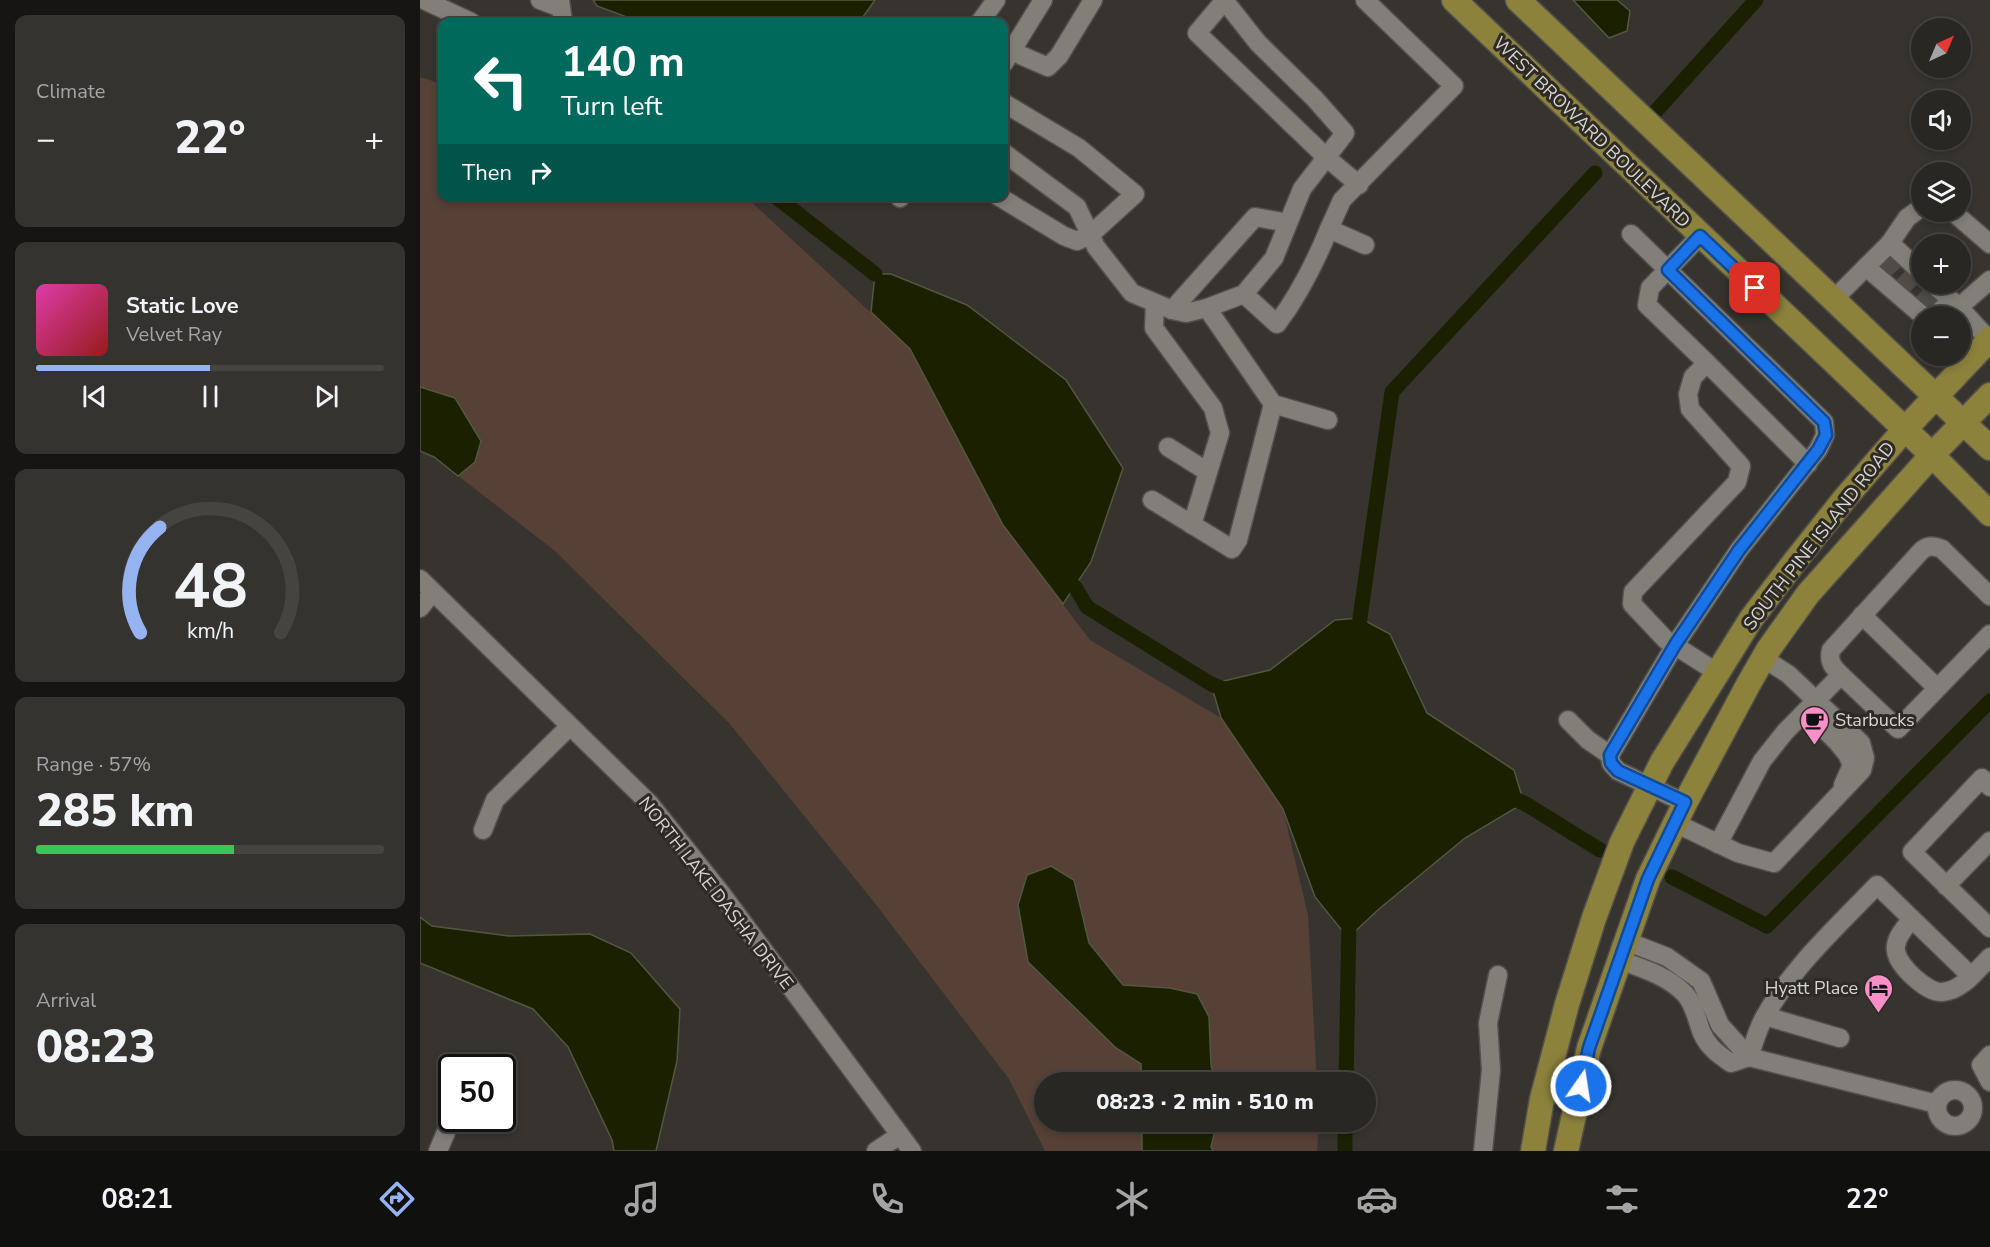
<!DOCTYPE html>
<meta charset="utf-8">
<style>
body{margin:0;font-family:"Nunito Sans",sans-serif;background:#353330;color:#f1f3f6;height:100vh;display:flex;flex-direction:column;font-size:22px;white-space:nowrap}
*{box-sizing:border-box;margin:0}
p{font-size:20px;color:#a5a5a6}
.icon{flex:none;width:33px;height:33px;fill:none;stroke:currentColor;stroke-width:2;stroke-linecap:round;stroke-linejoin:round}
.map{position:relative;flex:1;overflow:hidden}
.sheet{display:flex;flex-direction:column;gap:15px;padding:15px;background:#171513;width:420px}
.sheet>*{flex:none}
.guide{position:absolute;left:18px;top:18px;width:570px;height:183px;border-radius:12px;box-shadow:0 3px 9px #0003,0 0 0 2px #454441;background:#00695c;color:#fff;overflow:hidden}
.needle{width:39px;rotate:44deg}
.buttons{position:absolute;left:1491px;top:18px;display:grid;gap:12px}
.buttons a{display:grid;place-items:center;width:60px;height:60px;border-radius:50%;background:#292723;box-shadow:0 3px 9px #0003,0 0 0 2px #454441;font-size:30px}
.speed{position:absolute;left:18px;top:1054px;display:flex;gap:12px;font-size:30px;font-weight:700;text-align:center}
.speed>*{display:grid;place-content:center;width:78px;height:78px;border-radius:50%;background:#292723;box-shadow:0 3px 9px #0003,0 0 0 2px #454441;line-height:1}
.speed .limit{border:3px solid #111;border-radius:9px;background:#fff;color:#111}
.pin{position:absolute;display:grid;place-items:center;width:51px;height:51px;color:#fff;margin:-26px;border-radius:12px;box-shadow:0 3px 9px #0006}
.me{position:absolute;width:66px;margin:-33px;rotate:13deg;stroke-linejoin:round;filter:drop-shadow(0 0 4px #0008)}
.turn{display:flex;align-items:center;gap:21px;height:126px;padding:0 24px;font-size:27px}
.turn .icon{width:78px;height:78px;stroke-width:2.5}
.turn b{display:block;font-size:42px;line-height:51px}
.then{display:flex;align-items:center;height:57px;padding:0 24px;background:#0003;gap:12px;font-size:22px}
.big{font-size:45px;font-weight:800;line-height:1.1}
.sheet .widget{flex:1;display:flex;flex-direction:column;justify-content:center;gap:9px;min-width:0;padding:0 21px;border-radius:12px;background:#353330}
.sheet .dial{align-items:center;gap:0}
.dial svg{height:156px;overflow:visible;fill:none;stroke:#454441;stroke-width:7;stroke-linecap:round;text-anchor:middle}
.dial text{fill:#f1f3f6;stroke:none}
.song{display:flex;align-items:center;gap:18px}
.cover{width:72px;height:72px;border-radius:9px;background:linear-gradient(135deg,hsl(320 70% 55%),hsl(0 70% 35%))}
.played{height:6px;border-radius:3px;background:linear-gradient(90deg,#95b2f1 50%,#454441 50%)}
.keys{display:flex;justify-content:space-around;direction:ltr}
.heat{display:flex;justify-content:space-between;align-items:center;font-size:33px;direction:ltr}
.charge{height:9px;border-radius:4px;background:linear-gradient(90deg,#34c759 57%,#454441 0)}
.trip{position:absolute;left:614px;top:1072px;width:342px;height:60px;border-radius:30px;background:#292723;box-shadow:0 3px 9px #0003,0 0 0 2px #454441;font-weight:800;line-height:60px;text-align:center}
.menu{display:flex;height:96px;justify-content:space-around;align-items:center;background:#10100e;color:#a5a5a6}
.menu .icon{width:42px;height:42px}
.menu .selected{color:#95b2f1}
.menu b{font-size:27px;color:#f1f3f6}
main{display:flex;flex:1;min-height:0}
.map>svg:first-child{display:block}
.green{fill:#574036}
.water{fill:#1b2100;stroke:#53573f;stroke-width:1.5}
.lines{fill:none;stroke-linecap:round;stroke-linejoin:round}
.canal{stroke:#1b2100;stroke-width:15}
.minor-tunnel{stroke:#4f4c47;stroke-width:18;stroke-dasharray:18 9;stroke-linecap:butt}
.minor-casing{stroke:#53504b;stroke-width:21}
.major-casing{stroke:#53504b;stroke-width:27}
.minor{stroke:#827e78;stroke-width:18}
.major{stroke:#8c823c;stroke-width:24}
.route-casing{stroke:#114b97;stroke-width:15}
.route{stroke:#1a73e8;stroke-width:10}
.labels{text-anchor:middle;stroke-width:6;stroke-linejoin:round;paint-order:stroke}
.street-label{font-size:18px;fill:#d7d5d1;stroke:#2d2a25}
.poi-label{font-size:18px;fill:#d7d5d1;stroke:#2d2a25;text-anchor:start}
</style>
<main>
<section class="sheet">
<div class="widget"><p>Climate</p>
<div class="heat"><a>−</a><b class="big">22°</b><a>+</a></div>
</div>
<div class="widget">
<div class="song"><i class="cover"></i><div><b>Static Love</b><p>Velvet Ray</p></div></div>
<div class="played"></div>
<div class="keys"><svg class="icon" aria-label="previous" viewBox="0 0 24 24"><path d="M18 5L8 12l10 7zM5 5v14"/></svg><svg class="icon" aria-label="pause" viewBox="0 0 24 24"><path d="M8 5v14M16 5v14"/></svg><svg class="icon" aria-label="next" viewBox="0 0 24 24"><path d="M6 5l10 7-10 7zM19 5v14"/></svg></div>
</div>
<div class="widget dial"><svg viewBox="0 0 100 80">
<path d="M14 69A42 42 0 1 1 86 69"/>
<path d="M14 69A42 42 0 0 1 24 15" stroke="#95b2f1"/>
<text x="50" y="56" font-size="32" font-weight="700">48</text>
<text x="50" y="72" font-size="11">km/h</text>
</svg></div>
<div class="widget"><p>Range · 57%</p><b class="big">285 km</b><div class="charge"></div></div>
<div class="widget"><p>Arrival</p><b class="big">08:23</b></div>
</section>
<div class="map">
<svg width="1570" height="1151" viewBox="0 0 1570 1151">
<rect width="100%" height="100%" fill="#37342f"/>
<polygon class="green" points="0,77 22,84 22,196 326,197 490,349 583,525 670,640 801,718 863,809 888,915 897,1083 624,1083 624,1122 899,1122 897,1151 625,1151 589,1079 454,902 309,723 135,551 14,457 0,451"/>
<g class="water">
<polygon points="173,0 455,0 443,17 435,22 220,22 177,6"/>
<polygon points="1153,0 1197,0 1210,11 1207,31 1189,38"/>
<polygon points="455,274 471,274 547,305 646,380 703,468 671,562 643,604 583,525 490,349 451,312"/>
<polygon points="0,387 35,398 61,441 55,462 38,476 14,457 0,451"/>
<polygon points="940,618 970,634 1007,713 1094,770 1104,803 1045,838 959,909 928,938 895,897 863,809 801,718 791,684 850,670 915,620"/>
<polygon points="631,866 654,880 669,943 703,985 750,988 777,994 789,1017 791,1065 796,1083 722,1083 721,1064 696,1048 608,962 598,905 607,875"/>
<polygon points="0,917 12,926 89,936 170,934 211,953 260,1009 257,1061 236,1151 194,1151 192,1140 148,1047 113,1009 0,963"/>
<polygon points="722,1122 797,1122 791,1147 793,1151 722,1151"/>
</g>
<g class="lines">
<g class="canal">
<polyline points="1236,111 1336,0"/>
<polyline points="355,196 455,274"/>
<polyline points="655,587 667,607 791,684 809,691"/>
<polyline points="939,636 940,618 972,392 1175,173"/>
<polyline points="1087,796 1104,803 1180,850"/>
<polyline points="1252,877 1347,926 1570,701"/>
<polyline points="926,1083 929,918"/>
<polyline points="925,1151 925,1122"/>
</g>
<g class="minor-tunnel">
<polyline points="1464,270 1475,260"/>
<polyline points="1482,287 1492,277"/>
<polyline points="1501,305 1511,294"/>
</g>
<defs>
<g id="minor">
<polyline points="4,0 51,22"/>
<polyline points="120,0 141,8"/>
<polyline points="140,0 143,22"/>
<polyline points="805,0 777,33 906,157 939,185"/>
<polyline points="560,22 576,0"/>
<polyline points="591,51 628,67 639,56 673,0"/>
<polyline points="584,63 623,0"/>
<polyline points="584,153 657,207 676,247 712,293 752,310 766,313 787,308 824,294 854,258 882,189 925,133 895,99 838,43 804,0"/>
<polyline points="578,196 644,236 657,241 670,235 715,194 659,148 584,103"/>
<polyline points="480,198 480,196"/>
<polyline points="1533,212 1570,244"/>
<polyline points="1211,234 1404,422 1405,435 1398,450 1319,550 1255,645 1190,755 1191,763 1198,771 1265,803"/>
<polyline points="1280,236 1230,288 1227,305 1287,363 1273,377 1268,394 1270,409 1321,466 1317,482 1213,592 1212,604 1246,640 1298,673"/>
<polyline points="1470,243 1487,218 1502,207"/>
<polyline points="945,245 909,229 922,200 1034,86 945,0"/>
<polyline points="1446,267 1503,316"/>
<polyline points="1513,284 1539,307 1569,340"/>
<path d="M 824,294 L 857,324 C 879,295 895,263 909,229"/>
<polyline points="1413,300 1470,243 1502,273"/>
<polyline points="735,303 734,328 793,408 800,433 772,525"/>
<polyline points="1539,307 1570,280"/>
<polyline points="787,308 853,404 908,420"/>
<polyline points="752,310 835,217 868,223"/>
<polyline points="1515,316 1531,300"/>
<polyline points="1287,363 1388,464"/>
<polyline points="748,447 788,472"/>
<polyline points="732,500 812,549 818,540 853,404"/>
<polyline points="0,579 230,804 301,893 492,1151"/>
<polyline points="0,608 12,593"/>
<polyline points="1442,615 1517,688"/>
<polyline points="1421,675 1478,729 1570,634"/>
<polyline points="1386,711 1418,743 1427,754 1432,765 1423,785"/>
<polyline points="1148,720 1168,740 1190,755"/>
<polyline points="1570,787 1562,778 1492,852 1570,928"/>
<polyline points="1255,823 1318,853 1354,863 1442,770 1445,758 1441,743 1368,674 1343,658"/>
<polyline points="63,830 75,800 150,726"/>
<path d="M 1298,844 L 1342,761 L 1365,732 L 1421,675 C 1413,667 1408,662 1411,650 L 1502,550 C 1509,545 1514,546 1522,549 L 1570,596"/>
<polyline points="1526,886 1570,841"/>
<path d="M 1492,919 C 1485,927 1474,939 1476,951 C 1478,966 1507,993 1522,992 C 1542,991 1557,970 1570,957"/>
<polyline points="1206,941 1247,957 1281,981 1300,1025 1329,1057 1517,1104"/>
<path d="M 1199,960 C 1222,968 1248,976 1265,994 C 1275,1005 1277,1021 1282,1033 C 1288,1047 1299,1055 1311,1063 L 1329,1057"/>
<polyline points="1345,1016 1420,1038"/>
<polyline points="1570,1055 1561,1065 1570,1082"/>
<path d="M 1329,1057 C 1334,1044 1337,1030 1344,1018 C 1372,967 1417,927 1457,885 L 1551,976"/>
<circle cx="1535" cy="1108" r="18"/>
<polyline points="18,1151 32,1118"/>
<polyline points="456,1151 480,1135"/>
<polyline points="1063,1151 1071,1070 1068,1023 1078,975"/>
</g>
<g id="major">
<polyline points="1034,0 1512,455 1570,514"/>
<polyline points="1098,0 1570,448"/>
<polyline points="1113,1151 1122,1099 1147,1004 1174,918 1202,842 1242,762 1331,619 1376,560 1426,497 1485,429 1570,339"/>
<polyline points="1146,1151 1169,1048 1228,879 1265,803 1328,685 1348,650 1388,594 1512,455 1570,395"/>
</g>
</defs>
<use href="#minor" class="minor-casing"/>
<use href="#major" class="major-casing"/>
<use href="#minor" class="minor"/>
<use href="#major" class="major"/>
</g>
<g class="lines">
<defs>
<polyline id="route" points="1161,1086 1169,1048 1228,879 1265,802 1198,771 1191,763 1190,755 1255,645 1319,550 1398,450 1406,435 1404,422 1248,270 1280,236 1335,288"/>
</defs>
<use href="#route" class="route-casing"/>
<use href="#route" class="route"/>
</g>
<defs>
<symbol id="cafe-pin" viewBox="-11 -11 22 30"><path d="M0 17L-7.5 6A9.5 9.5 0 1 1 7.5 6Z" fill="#f98fc9" stroke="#2d2a25"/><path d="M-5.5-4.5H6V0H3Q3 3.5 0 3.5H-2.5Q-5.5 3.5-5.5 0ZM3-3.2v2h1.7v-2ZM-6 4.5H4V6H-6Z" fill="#111"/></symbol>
<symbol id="hotel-pin" viewBox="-11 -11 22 30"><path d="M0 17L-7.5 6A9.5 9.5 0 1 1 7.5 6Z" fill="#f98fc9" stroke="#2d2a25"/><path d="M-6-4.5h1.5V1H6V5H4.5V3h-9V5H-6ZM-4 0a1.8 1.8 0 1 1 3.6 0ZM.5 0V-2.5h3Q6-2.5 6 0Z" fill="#111"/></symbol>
</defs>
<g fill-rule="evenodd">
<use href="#cafe-pin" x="1378" y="704" width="33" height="45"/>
<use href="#hotel-pin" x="1442" y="972" width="33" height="45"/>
</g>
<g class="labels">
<g class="street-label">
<text transform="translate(1172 132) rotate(44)" y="6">WEST BROWARD BOULEVARD</text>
<text transform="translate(1399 536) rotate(-52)" y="6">SOUTH PINE ISLAND ROAD</text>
<text transform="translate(296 893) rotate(52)" y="6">NORTH LAKE DASHA DRIVE</text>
</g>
<g class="poi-label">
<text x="1415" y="726">Starbucks</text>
<text x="1438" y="994" text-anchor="end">Hyatt Place</text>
</g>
</g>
</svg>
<div class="buttons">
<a><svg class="needle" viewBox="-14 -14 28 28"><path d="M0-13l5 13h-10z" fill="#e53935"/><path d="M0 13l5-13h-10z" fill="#a5a5a6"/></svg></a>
<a><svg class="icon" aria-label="sound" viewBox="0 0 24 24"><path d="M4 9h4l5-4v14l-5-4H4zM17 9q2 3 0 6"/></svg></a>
<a><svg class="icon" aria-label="layers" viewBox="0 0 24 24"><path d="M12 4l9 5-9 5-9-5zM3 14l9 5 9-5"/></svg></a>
<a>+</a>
<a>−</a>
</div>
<div class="speed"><div class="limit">50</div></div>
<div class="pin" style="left:1335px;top:288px;background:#d93025"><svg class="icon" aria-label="arrive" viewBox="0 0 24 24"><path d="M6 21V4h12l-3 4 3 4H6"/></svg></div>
<svg class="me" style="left:1161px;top:1086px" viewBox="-20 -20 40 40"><circle r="17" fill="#1a73e8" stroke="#fff" stroke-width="3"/><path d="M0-11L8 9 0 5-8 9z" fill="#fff"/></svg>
<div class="trip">08:23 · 2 min · 510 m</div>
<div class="guide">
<div class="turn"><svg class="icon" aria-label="left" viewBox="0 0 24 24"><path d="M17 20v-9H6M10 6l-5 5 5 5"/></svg><div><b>140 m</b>Turn left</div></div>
<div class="then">Then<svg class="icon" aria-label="right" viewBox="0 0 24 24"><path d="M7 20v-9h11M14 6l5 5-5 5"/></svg></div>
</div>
</div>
</main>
<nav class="menu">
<b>08:21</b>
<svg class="icon selected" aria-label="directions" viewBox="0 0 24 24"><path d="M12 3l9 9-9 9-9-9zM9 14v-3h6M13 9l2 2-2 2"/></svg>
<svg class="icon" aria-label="music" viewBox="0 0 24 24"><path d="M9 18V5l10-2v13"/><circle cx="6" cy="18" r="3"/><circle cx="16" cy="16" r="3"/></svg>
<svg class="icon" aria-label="phone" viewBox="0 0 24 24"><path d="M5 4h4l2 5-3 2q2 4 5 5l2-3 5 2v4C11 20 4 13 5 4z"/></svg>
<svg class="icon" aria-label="climate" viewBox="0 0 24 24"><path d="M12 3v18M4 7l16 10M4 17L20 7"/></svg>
<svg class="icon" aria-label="car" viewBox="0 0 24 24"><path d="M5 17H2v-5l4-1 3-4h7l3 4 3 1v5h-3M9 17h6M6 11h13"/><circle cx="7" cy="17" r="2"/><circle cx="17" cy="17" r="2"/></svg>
<svg class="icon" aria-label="filters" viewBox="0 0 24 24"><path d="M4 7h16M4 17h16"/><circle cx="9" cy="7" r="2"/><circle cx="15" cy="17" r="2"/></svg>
<b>22°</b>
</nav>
